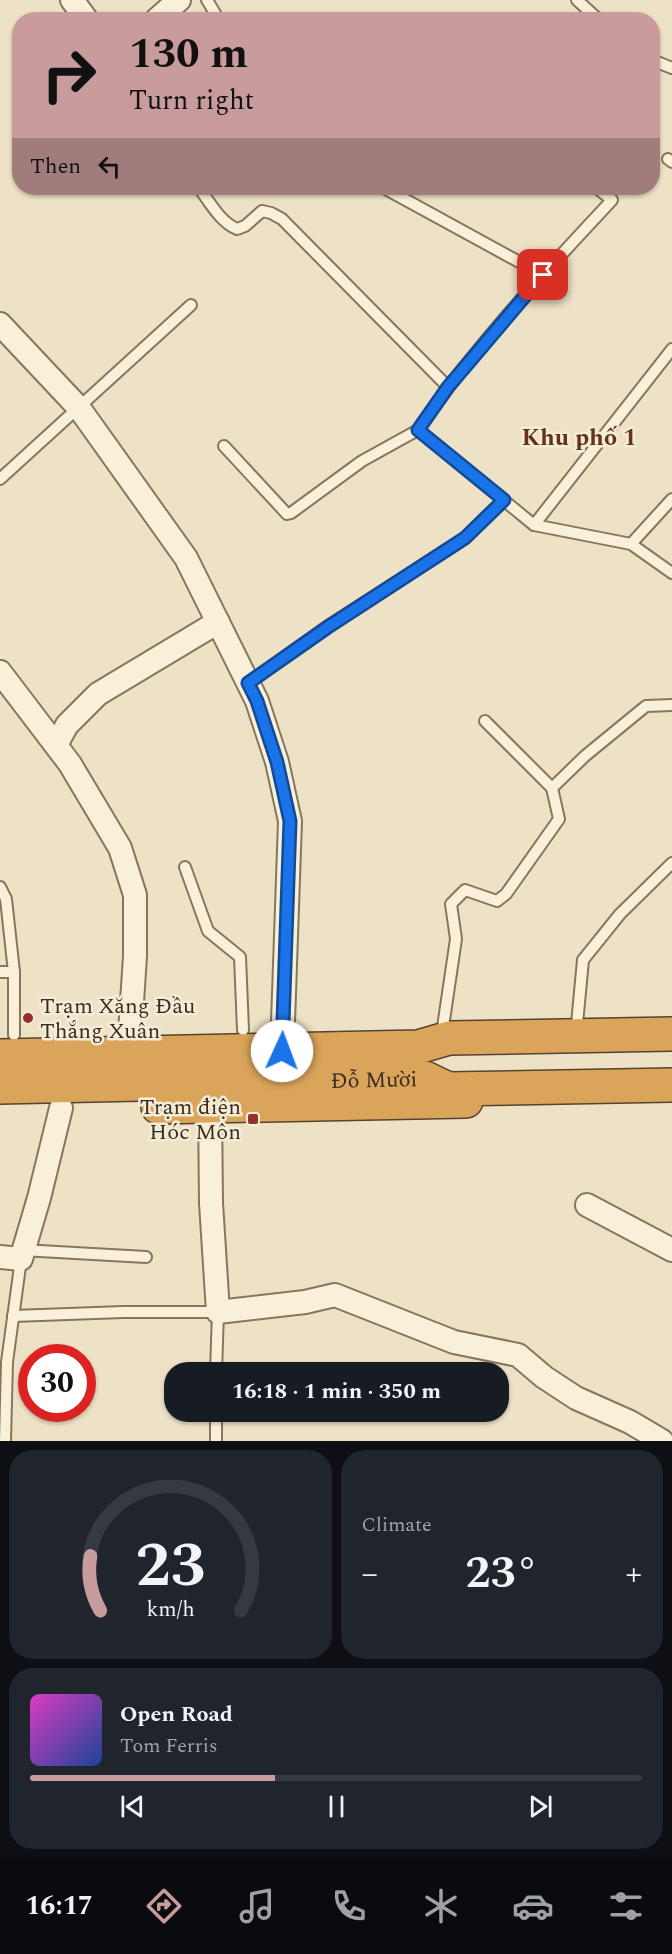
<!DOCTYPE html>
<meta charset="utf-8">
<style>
body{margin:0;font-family:Spectral,serif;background:#20242c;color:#f1f3f6;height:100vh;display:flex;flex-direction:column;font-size:22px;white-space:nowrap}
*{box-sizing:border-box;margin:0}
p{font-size:20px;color:#9ea1a6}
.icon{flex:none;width:33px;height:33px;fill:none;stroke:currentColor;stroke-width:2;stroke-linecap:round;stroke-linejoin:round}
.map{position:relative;height:1441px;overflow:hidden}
.drawer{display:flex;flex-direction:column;gap:9px;padding:9px;background:#0d0f14;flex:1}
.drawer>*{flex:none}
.guide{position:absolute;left:12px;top:12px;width:648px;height:183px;border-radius:24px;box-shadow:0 2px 4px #0004;background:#c89b9c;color:#111;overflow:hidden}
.speed{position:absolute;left:18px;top:1344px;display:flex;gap:12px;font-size:30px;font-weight:700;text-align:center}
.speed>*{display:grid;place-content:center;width:78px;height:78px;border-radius:50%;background:#171b24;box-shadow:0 2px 4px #0004;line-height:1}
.speed .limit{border:9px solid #d22;background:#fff;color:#111}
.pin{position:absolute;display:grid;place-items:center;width:51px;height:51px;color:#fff;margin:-26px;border-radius:12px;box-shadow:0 3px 9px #0006}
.me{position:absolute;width:66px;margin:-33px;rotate:2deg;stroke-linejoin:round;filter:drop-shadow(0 0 4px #0008)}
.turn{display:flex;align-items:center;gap:21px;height:126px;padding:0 18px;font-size:27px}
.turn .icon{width:78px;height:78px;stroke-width:2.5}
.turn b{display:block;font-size:42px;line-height:51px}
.then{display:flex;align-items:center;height:57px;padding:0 18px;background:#0003;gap:12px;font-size:22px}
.big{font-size:45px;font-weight:700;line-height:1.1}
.drawer .tile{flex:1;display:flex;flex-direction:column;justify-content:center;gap:9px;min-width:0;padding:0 21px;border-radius:24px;background:#20242c}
.drawer .dial{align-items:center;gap:0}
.dial svg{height:156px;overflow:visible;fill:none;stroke:#363941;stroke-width:7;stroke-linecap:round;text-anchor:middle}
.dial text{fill:#f1f3f6;stroke:none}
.song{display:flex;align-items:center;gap:18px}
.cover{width:72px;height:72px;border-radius:9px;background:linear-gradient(135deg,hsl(310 70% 55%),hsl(220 70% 35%))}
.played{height:6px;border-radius:3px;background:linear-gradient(90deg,#c89b9c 40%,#363941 40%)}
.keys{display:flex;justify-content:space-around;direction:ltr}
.heat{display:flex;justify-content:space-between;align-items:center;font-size:33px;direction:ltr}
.drawer .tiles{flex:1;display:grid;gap:9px;grid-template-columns:1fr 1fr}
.tile:last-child{grid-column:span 2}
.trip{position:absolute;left:164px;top:1362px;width:345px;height:60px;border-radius:24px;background:#171b24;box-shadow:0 2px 4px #0004;font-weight:700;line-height:60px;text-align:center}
.dock{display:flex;height:96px;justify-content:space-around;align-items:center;background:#090b0e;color:#9ea1a6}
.dock .icon{width:42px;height:42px}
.dock .active{color:#c89b9c}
.dock b{font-size:27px;color:#f1f3f6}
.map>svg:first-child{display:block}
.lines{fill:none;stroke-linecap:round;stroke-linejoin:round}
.lane-casing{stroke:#88755c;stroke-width:14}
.street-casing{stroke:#88755c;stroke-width:26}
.highway-casing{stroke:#564330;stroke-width:36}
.lane{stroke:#f8f0d9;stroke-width:10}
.street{stroke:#f8f0d9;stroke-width:22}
.highway{stroke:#daa45a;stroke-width:33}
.route-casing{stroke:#114b97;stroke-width:15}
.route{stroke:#1a73e8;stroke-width:10}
.poi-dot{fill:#962f2e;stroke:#f5ecd6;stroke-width:2}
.labels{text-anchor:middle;stroke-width:5;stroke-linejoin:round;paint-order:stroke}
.poi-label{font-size:22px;fill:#392c20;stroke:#f5ecd6;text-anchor:start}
.street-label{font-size:22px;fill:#392c20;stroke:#f5ecd6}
.neighbourhood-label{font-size:24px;font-weight:bold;fill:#653020;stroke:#f5ecd6}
</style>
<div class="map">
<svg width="672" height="1441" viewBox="0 0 672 1441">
<rect width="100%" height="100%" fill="#ede2c6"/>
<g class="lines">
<defs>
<g id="lane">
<polyline points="207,0 219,20"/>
<polyline points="577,0 599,20"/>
<polyline points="652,60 672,68"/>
<polyline points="668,159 672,162"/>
<path d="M 199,188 C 209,201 220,222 237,229 L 245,226 L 262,211 L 271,213 L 282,219 L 448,387"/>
<polyline points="384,188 543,275"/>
<path d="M 597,188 L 612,200 C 544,273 474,347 418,430 L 534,525 L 672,349"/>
<polyline points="224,446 287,514 291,513 362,461 418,430"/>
<polyline points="0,479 191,305"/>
<polyline points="534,525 631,544 672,573"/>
<polyline points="631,544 672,499"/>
<polyline points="248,683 328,626 465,538 504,500"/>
<polyline points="485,721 552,788"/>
<polyline points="185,867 208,931 240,957 243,1030"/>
<polyline points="0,887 6,899 14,972"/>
<polyline points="0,972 14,972 14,1035"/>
<polyline points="577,1024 583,960 620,914 672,863"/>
<polyline points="443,1027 456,939 451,904 465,890 497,901 506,894 559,819 552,788 585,756 646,706 672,705"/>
<polyline points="22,1250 146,1257"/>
<polyline points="13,1316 123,1312 218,1312 216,1372"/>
<polyline points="5,1441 7,1362 21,1259"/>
<polyline points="216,1441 216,1412"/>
</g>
<g id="street">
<polyline points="72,0 87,20"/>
<polyline points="156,20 179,0"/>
<polyline points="0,324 79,408 186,558 257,701 277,762 290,821 282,1051"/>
<polyline points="0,672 70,764 120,848 135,895 135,956 130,1033"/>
<polyline points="56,745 67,725 98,694 218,622"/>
<polyline points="210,1106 211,1203 218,1312 305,1302 335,1295 454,1342 518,1355 544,1377 576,1398 630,1422 662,1441"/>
<polyline points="587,1205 672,1250"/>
<polyline points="0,1257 21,1259 39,1198 61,1108"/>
</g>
<g id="highway">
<polyline points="0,1056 418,1047 449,1038 672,1034"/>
<path id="s1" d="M 0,1087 L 425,1078 L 448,1089 L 672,1085"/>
<polyline points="158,1107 466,1101"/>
</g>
</defs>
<use href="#lane" class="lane-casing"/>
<use href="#street" class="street-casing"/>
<use href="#highway" class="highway-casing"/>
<use href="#lane" class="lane"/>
<use href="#street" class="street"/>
<use href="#highway" class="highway"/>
</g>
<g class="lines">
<defs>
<polyline id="route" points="282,1051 290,821 277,762 257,701 248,683 328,627 465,538 504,500 418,430 448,387 543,275"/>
</defs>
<use href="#route" class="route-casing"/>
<use href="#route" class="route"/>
</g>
<g class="poi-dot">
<circle cx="28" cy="1018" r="6"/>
<rect x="247" y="1113" width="12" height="12" rx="3"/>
</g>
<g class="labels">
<g class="poi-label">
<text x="40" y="1013">Trạm Xăng Đầu<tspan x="40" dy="25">Thắng Xuân</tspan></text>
<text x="241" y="1114" text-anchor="end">Trạm điện<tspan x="241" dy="25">Hóc Môn</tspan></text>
</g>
<g class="street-label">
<text dy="8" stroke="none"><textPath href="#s1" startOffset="374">Đỗ Mười</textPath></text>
</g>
<g class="neighbourhood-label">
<text x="579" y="445">Khu phố 1</text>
</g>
</g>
</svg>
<div class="speed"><div class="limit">30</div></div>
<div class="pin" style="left:543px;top:275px;background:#d93025"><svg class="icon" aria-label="arrive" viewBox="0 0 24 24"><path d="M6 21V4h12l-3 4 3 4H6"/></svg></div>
<svg class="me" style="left:282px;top:1051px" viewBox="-20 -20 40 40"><circle r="19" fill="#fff"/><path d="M0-13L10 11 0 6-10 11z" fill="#1a73e8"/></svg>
<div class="trip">16:18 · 1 min · 350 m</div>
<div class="guide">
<div class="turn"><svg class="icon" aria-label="right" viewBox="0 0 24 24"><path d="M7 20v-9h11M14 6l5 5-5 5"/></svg><div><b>130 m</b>Turn right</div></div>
<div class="then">Then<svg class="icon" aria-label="left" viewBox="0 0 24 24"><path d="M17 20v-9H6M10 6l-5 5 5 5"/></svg></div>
</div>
</div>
<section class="drawer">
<div class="tiles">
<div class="tile dial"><svg viewBox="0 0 100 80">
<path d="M14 69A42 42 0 1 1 86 69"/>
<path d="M14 69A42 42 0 0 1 9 41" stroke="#c89b9c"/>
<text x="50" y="56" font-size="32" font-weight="700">23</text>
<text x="50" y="72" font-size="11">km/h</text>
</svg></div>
<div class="tile"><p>Climate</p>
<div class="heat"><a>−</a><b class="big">23°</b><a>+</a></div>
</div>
<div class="tile">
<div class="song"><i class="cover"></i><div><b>Open Road</b><p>Tom Ferris</p></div></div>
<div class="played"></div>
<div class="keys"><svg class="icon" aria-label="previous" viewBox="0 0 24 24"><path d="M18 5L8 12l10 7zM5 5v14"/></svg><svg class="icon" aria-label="pause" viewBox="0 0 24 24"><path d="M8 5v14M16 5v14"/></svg><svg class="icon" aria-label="next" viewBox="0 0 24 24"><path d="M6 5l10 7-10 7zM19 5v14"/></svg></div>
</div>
</div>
</section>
<nav class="dock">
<b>16:17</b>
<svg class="icon active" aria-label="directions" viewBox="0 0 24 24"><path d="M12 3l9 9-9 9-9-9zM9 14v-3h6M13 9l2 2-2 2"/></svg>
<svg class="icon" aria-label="music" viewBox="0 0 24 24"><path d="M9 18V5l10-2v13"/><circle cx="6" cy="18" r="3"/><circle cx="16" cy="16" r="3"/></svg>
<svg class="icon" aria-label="phone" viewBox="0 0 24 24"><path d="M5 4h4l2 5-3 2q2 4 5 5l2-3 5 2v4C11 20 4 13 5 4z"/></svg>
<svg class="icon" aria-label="climate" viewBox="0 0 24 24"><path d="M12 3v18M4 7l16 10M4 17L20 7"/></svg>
<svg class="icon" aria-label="car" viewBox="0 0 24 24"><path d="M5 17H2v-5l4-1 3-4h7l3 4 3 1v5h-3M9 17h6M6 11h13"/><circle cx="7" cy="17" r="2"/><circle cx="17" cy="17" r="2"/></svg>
<svg class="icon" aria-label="filters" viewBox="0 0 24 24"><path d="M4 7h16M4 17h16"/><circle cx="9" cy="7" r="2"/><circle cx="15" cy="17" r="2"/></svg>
</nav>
